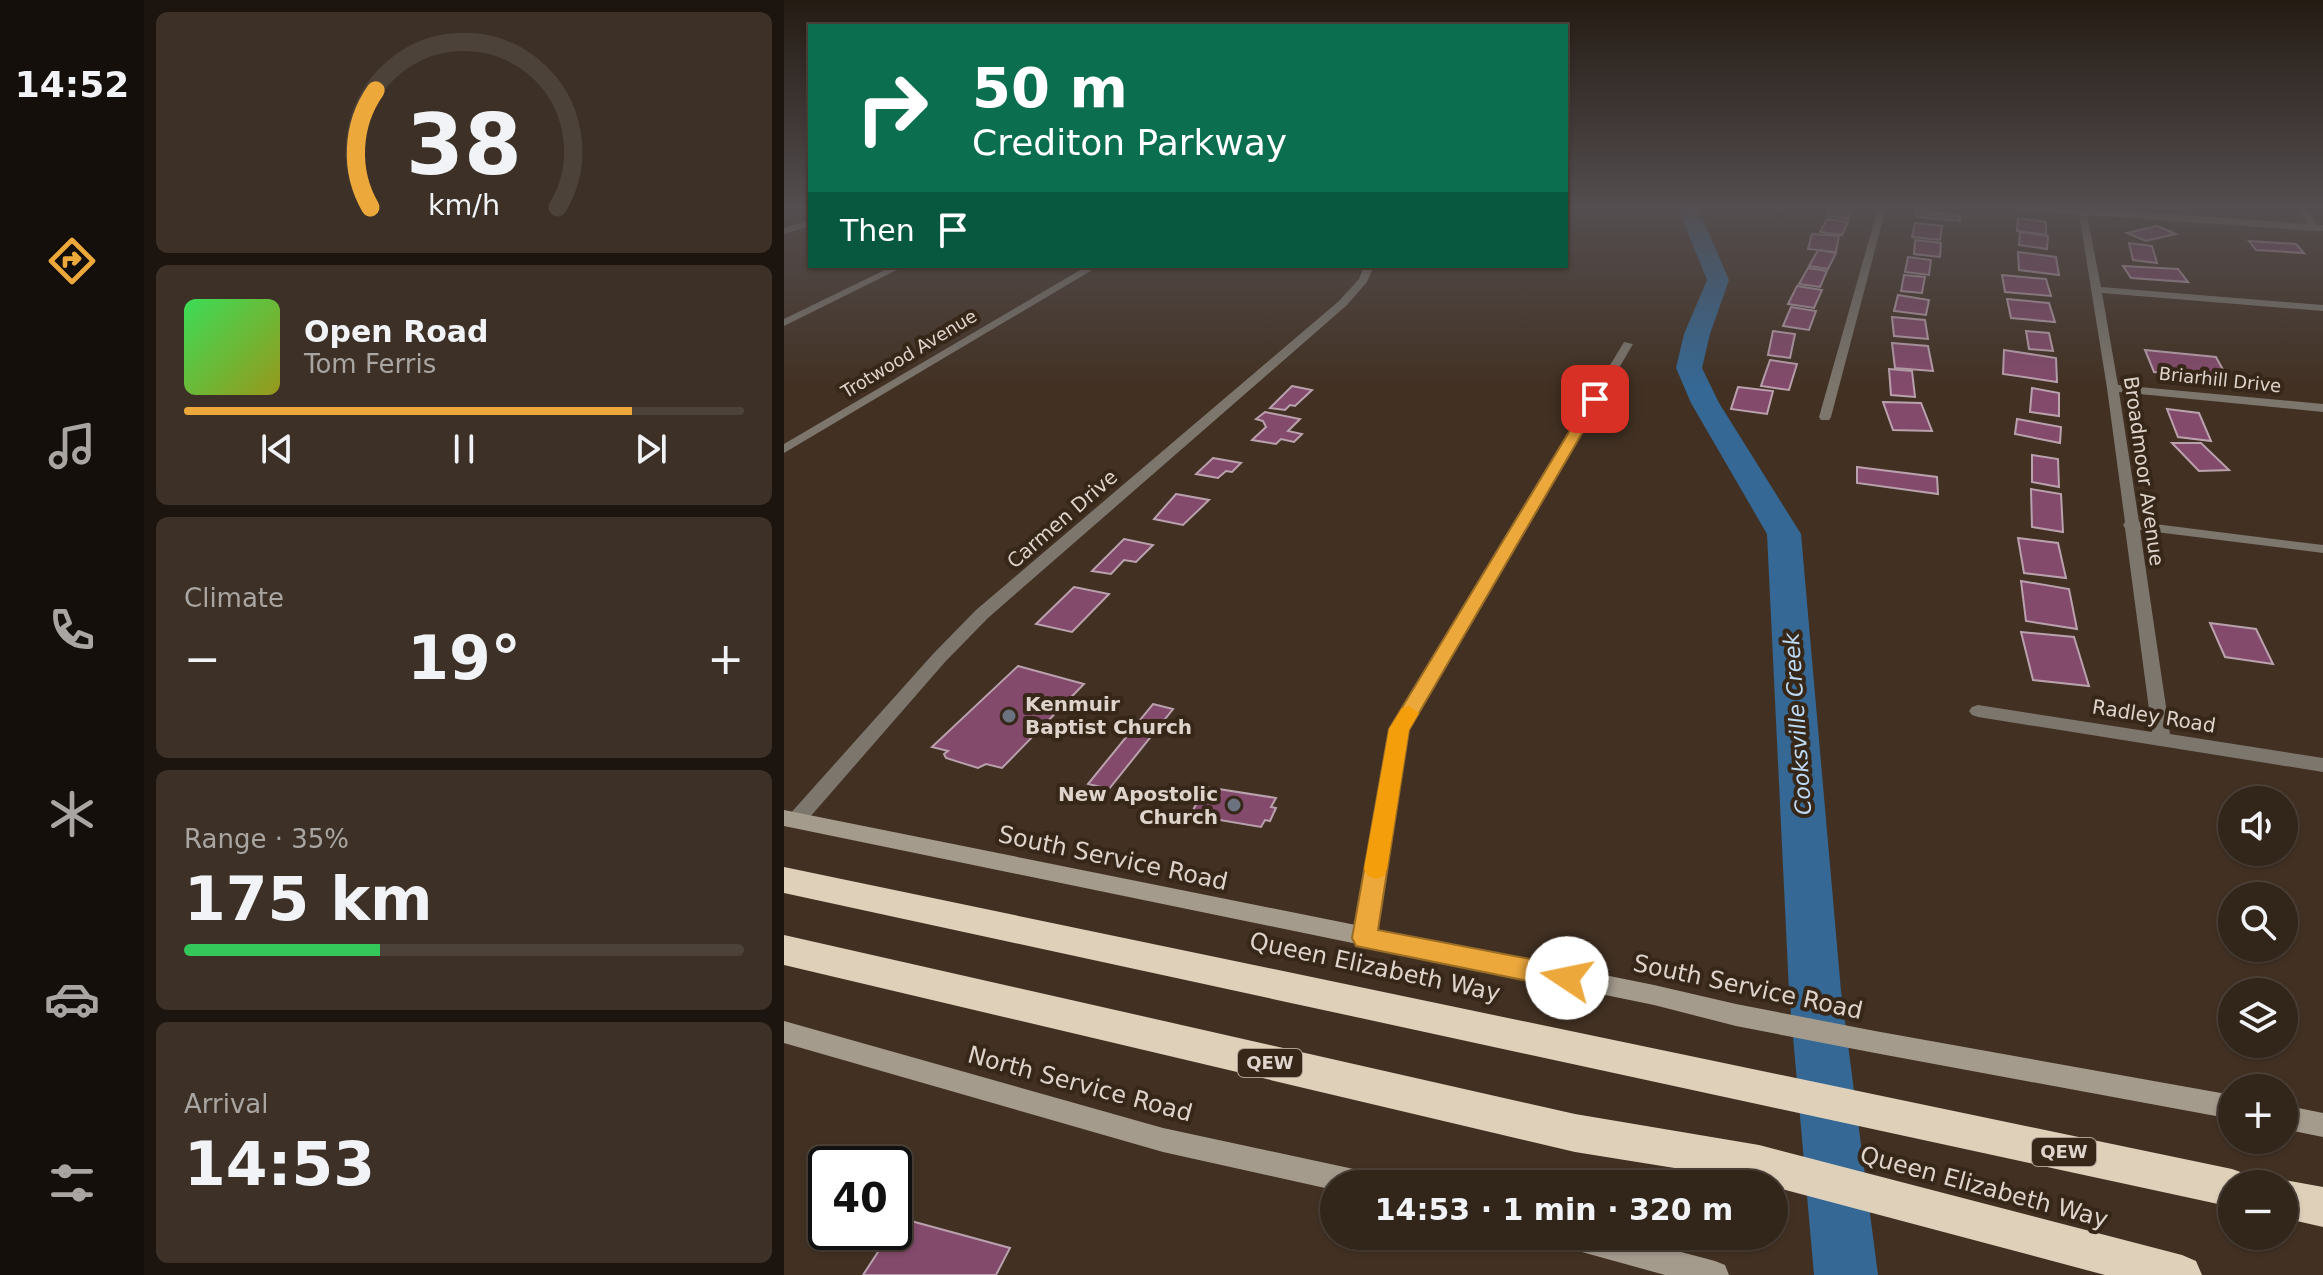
<!DOCTYPE html>
<meta charset="utf-8">
<style>
body{margin:0;font-family:"DejaVu Sans",sans-serif;background:#3d3127;color:#f1f3f6;height:100vh;display:flex;flex-direction:column;font-size:30px;white-space:nowrap}
*{box-sizing:border-box;margin:0}
p{font-size:26px;color:#a8a5a2}
.icon{flex:none;width:44px;height:44px;fill:none;stroke:currentColor;stroke-width:2;stroke-linecap:round;stroke-linejoin:round}
.map{position:relative;flex:1;overflow:hidden}
.details{display:flex;flex-direction:column;gap:12px;padding:12px;background:#1c140e;width:640px}
.details>*{flex:none}
.guide{position:absolute;left:24px;top:24px;width:760px;height:244px;border-radius:0px;box-shadow:0 2px 6px #0004,0 0 0 2px #4d4239;background:#0b6e4f;color:#fff;overflow:hidden}
.fabs{position:absolute;left:1434px;top:786px;display:grid;gap:16px}
.fabs a{display:grid;place-items:center;width:80px;height:80px;border-radius:50%;background:#32251a;box-shadow:0 2px 6px #0004,0 0 0 2px #4d4239;font-size:40px}
.speed{position:absolute;left:24px;top:1146px;display:flex;gap:16px;font-size:40px;font-weight:700;text-align:center}
.speed>*{display:grid;place-content:center;width:104px;height:104px;border-radius:50%;background:#32251a;box-shadow:0 2px 6px #0004,0 0 0 2px #4d4239;line-height:1}
.speed .limit{border:4px solid #111;border-radius:12px;background:#fff;color:#111}
.pin{position:absolute;display:grid;place-items:center;width:68px;height:68px;color:#fff;margin:-34px;border-radius:16px;box-shadow:0 4px 12px #0006}
.me{position:absolute;width:88px;margin:-44px;rotate:281deg;stroke-linejoin:round;filter:drop-shadow(0 0 6px #0008)}
.turn{display:flex;align-items:center;gap:28px;height:168px;padding:0 32px;font-size:36px}
.turn .icon{width:104px;height:104px;stroke-width:2.5}
.turn b{display:block;font-size:56px;line-height:68px}
.then{display:flex;align-items:center;height:76px;padding:0 32px;background:#0003;gap:16px;font-size:30px}
.big{font-size:60px;font-weight:700;line-height:1.1}
.details .tile{flex:1;display:flex;flex-direction:column;justify-content:center;gap:12px;min-width:0;padding:0 28px;border-radius:12px;background:#3d3127}
.details .dial{align-items:center;gap:0}
.dial svg{height:208px;overflow:visible;fill:none;stroke:#4d4239;stroke-width:7;stroke-linecap:round;text-anchor:middle}
.dial text{fill:#f1f3f6;stroke:none}
.song{display:flex;align-items:center;gap:24px}
.cover{width:96px;height:96px;border-radius:12px;background:linear-gradient(135deg,hsl(130 70% 55%),hsl(60 70% 35%))}
.played{height:8px;border-radius:4px;background:linear-gradient(90deg,#eda83b 80%,#4d4239 80%)}
.keys{display:flex;justify-content:space-around;direction:ltr}
.heat{display:flex;justify-content:space-between;align-items:center;font-size:44px;direction:ltr}
.charge{height:12px;border-radius:6px;background:linear-gradient(90deg,#34c759 35%,#4d4239 0)}
.trip{position:absolute;left:536px;top:1170px;width:468px;height:80px;border-radius:40px;background:#32251a;box-shadow:0 2px 6px #0004,0 0 0 2px #4d4239;font-weight:700;line-height:80px;text-align:center}
main{display:flex;flex:1;min-height:0}
.menu{display:flex;flex-direction:column;width:144px;justify-content:space-around;align-items:center;background:#140f0a;color:#a8a5a2}
.menu .icon{width:56px;height:56px}
.menu .current{color:#eda83b}
.menu b{font-size:36px;color:#f1f3f6}
.map>svg:first-child{display:block}
.lines{fill:none;stroke-linecap:round;stroke-linejoin:round}
.river{fill:#356894;fill-rule:evenodd}
.building{fill:#834a6b;stroke:#baa1ae;stroke-width:2}
.street{fill:#7c766d;fill-rule:evenodd}
.secondary{fill:#a49b8d;fill-rule:evenodd}
.highway{fill:#dfd0ba;fill-rule:evenodd}
.route{fill:#eda83b;stroke:#9a6d26;stroke-width:2}
.slow{fill:#f59e0b}
.worship-dot{fill:#6b7280;stroke:#372719;stroke-width:3}
.labels{text-anchor:middle;stroke-width:8;stroke-linejoin:round;paint-order:stroke}
.far-street-label{font-size:18px;fill:#ded4cb;stroke:#372719}
.shield{fill:#372719;stroke:#aca096;stroke-width:2}
.shield-label{font-size:18px;font-weight:bold;fill:#ded4cb}
.street-label{font-size:20px;fill:#ded4cb;stroke:#372719}
.poi-label{font-size:20px;font-weight:bold;fill:#ded4cb;stroke:#372719;text-anchor:start}
.water-label{font-size:22px;font-style:italic;fill:#bddaf4;stroke:#372719}
.near-street-label{font-size:24px;fill:#ded4cb;stroke:#372719}
</style>
<main>
<nav class="menu">
<b>14:52</b>
<svg class="icon current" aria-label="directions" viewBox="0 0 24 24"><path d="M12 3l9 9-9 9-9-9zM9 14v-3h6M13 9l2 2-2 2"/></svg>
<svg class="icon" aria-label="music" viewBox="0 0 24 24"><path d="M9 18V5l10-2v13"/><circle cx="6" cy="18" r="3"/><circle cx="16" cy="16" r="3"/></svg>
<svg class="icon" aria-label="phone" viewBox="0 0 24 24"><path d="M5 4h4l2 5-3 2q2 4 5 5l2-3 5 2v4C11 20 4 13 5 4z"/></svg>
<svg class="icon" aria-label="climate" viewBox="0 0 24 24"><path d="M12 3v18M4 7l16 10M4 17L20 7"/></svg>
<svg class="icon" aria-label="car" viewBox="0 0 24 24"><path d="M5 17H2v-5l4-1 3-4h7l3 4 3 1v5h-3M9 17h6M6 11h13"/><circle cx="7" cy="17" r="2"/><circle cx="17" cy="17" r="2"/></svg>
<svg class="icon" aria-label="filters" viewBox="0 0 24 24"><path d="M4 7h16M4 17h16"/><circle cx="9" cy="7" r="2"/><circle cx="15" cy="17" r="2"/></svg>
</nav>
<section class="details">
<div class="tile dial"><svg viewBox="0 0 100 80">
<path d="M14 69A42 42 0 1 1 86 69"/>
<path d="M14 69A42 42 0 0 1 16 24" stroke="#eda83b"/>
<text x="50" y="56" font-size="32" font-weight="700">38</text>
<text x="50" y="72" font-size="11">km/h</text>
</svg></div>
<div class="tile">
<div class="song"><i class="cover"></i><div><b>Open Road</b><p>Tom Ferris</p></div></div>
<div class="played"></div>
<div class="keys"><svg class="icon" aria-label="previous" viewBox="0 0 24 24"><path d="M18 5L8 12l10 7zM5 5v14"/></svg><svg class="icon" aria-label="pause" viewBox="0 0 24 24"><path d="M8 5v14M16 5v14"/></svg><svg class="icon" aria-label="next" viewBox="0 0 24 24"><path d="M6 5l10 7-10 7zM19 5v14"/></svg></div>
</div>
<div class="tile"><p>Climate</p>
<div class="heat"><a>−</a><b class="big">19°</b><a>+</a></div>
</div>
<div class="tile"><p>Range · 35%</p><b class="big">175 km</b><div class="charge"></div></div>
<div class="tile"><p>Arrival</p><b class="big">14:53</b></div>
</section>
<div class="map">
<svg width="1539" height="1275" viewBox="0 0 1539 1275">
<rect width="100%" height="100%" fill="#423123"/>
<g class="lines">
<polygon class="river" points="894,208 914,208 945,280 926,334 918,368 935,403 1017,534 1057,991 1094,1275 1030,1275 1005,991 983,534 907,403 892,368 900,334 923,280"/>
</g>
<g class="building">
<polygon points="1046,208 1068,208 1065,219 1044,216"/>
<polygon points="1132,211 1175,215 1176,221 1133,217"/>
<polygon points="1234,218 1262,222 1262,235 1233,231"/>
<polygon points="1043,219 1064,222 1058,235 1036,232"/>
<polygon points="1131,223 1158,226 1156,240 1128,237"/>
<polygon points="1373,226 1392,234 1362,241 1343,233"/>
<polygon points="1236,232 1264,236 1263,249 1235,245"/>
<polygon points="1028,234 1055,236 1052,252 1024,249"/>
<polygon points="1131,240 1157,243 1156,257 1130,254"/>
<polygon points="1465,241 1512,244 1520,253 1472,250"/>
<polygon points="1345,243 1368,246 1373,263 1349,260"/>
<polygon points="1034,250 1052,253 1044,269 1025,266"/>
<polygon points="1234,252 1272,257 1275,275 1235,270"/>
<polygon points="1124,257 1147,260 1145,275 1121,272"/>
<polygon points="1339,266 1394,269 1404,282 1347,278"/>
<polygon points="1024,268 1043,271 1036,287 1015,284"/>
<polygon points="1120,275 1141,277 1138,293 1117,291"/>
<polygon points="1218,275 1262,279 1267,296 1221,292"/>
<polygon points="1013,286 1038,290 1030,308 1004,304"/>
<polygon points="1114,295 1145,300 1142,315 1110,311"/>
<polygon points="1223,299 1265,303 1271,322 1227,318"/>
<polygon points="1007,307 1032,311 1025,330 999,326"/>
<polygon points="1108,317 1141,320 1144,339 1110,336"/>
<polygon points="989,331 1011,334 1006,358 984,355"/>
<polygon points="1242,331 1265,333 1269,351 1245,349"/>
<polygon points="1108,343 1144,346 1149,371 1111,368"/>
<polygon points="1220,350 1272,358 1273,382 1219,374"/>
<polygon points="1361,350 1432,357 1444,379 1370,372"/>
<polygon points="986,360 1013,364 1005,390 977,386"/>
<polygon points="1105,369 1128,371 1131,397 1107,395"/>
<polygon points="508,386 528,390 511,406 506,405 501,410 486,408"/>
<polygon points="954,387 989,391 983,414 947,409"/>
<polygon points="1248,388 1275,393 1275,416 1246,412"/>
<polygon points="1099,402 1137,403 1148,431 1109,430"/>
<polygon points="1383,409 1415,413 1427,441 1394,437"/>
<polygon points="481,412 516,419 504,431 518,434 510,442 497,439 492,444 468,440 482,427 479,421 472,419"/>
<polygon points="1233,419 1277,427 1276,443 1231,434"/>
<polygon points="1388,443 1417,443 1445,470 1415,471"/>
<polygon points="1248,455 1274,459 1275,487 1248,482"/>
<polygon points="429,458 457,463 448,472 442,471 434,478 412,474"/>
<polygon points="1073,467 1153,477 1154,494 1073,483"/>
<polygon points="1247,489 1277,494 1279,532 1248,527"/>
<polygon points="392,494 425,500 399,525 370,519"/>
<polygon points="1234,538 1274,543 1282,578 1240,573"/>
<polygon points="340,539 369,545 352,562 340,560 327,574 308,571"/>
<polygon points="1237,581 1285,589 1293,629 1242,621"/>
<polygon points="290,587 325,594 288,632 252,624"/>
<polygon points="1426,623 1472,629 1489,664 1441,657"/>
<polygon points="1237,632 1290,637 1305,686 1249,680"/>
<polygon points="234,666 300,684 218,768 202,764 194,768 162,758 160,754 164,751 148,747"/>
<polygon points="369,704 389,709 325,789 304,784"/>
<polygon points="409,785 492,798 487,807 492,808 486,821 481,820 477,827 406,815 413,803 406,802 411,793 405,792"/>
<polygon points="116,1218 226,1248 212,1275 79,1275 107,1232 110,1232"/>
</g>
<g class="lines">
<g class="street">
<polygon points="1094,208 1102,208 1047,417 1045,420 1037,420 1035,417"/>
<polygon points="1232,208 1302,208 1524,224 1514,208 1522,208 1533,225 1539,225 1539,231 1531,231 1303,215 1317,287 1539,305 1539,311 1318,293 1334,385 1539,404 1539,412 1335,392 1355,522 1539,545 1539,553 1356,530 1386,734 1539,758 1539,772 1194,717 1188,715 1185,711 1188,707 1194,705 1368,732 1341,528 1339,525 1341,522 1323,388 1295,214 1236,211"/>
<polygon points="26,220 26,226 0,234 0,228"/>
<polygon points="109,266 121,266 0,326 0,319"/>
<polygon points="303,266 315,266 0,453 0,444"/>
<polygon points="580,266 590,266 583,282 563,305 204,618 161,662 19,825 12,828 5,825 2,820 5,815 149,654 192,610 555,301 575,279"/>
<polygon points="840,342 849,344 624,729 591,938 588,945 580,947 572,945 569,938 606,729"/>
</g>
<g class="secondary">
<polygon points="0,810 870,985 952,1004 1091,1031 1448,1095 1448,1119 1091,1053 952,1026 870,1005 0,826"/>
<polygon points="0,1021 379,1128 579,1171 588,1175 592,1184 550,1184 550,1190 379,1152 0,1043"/>
<polygon points="1500,1105 1539,1113 1539,1137 1500,1129"/>
<polygon points="774,1236 837,1236 931,1261 941,1265 945,1275 881,1275 787,1249 778,1245"/>
</g>
<g class="highway">
<polygon points="0,867 1448,1169 1462,1174 1466,1184 1448,1184 1448,1207 0,893"/>
<polygon points="0,935 791,1114 975,1145 1398,1255 1412,1261 1418,1275 1321,1275 990,1187 990,1184 791,1152 0,965"/>
<polygon points="1500,1180 1539,1187 1539,1227 1500,1218 1500,1184 1489,1184"/>
</g>
</g>
<linearGradient id="sky" x2="0" y2="1"><stop stop-color="#241b13"/><stop offset="0.54" stop-color="#544e50"/><stop offset="1" stop-color="#544e50" stop-opacity="0"/></linearGradient>
<rect width="1539" height="386" fill="url(#sky)"/>
<polygon class="route" points="811,395 818,399 625,730 594,930 783,966 792,969 796,978 792,986 783,989 572,946 568,938 605,729 805,399"/>
<polygon class="slow" points="625,706 635,713 625,730 603,869 600,876 592,879 584,876 580,869 605,729 618,708"/>
<g class="worship-dot">
<circle cx="225" cy="716" r="8"/>
<circle cx="450" cy="805" r="8"/>
</g>
<g class="labels">
<g class="far-street-label">
<text transform="translate(125 354) rotate(-31)" y="6">Trotwood Avenue</text>
<text transform="translate(1436 380) rotate(6)" y="6">Briarhill Drive</text>
</g>
<g class="shield">
<rect x="454" y="1049" width="64" height="28" rx="6"/>
<rect x="1248" y="1138" width="64" height="28" rx="6"/>
</g>
<g class="shield-label">
<text x="486" y="1069">QEW</text>
<text x="1280" y="1158">QEW</text>
</g>
<g class="street-label">
<text transform="translate(1360 471) rotate(82)" y="7">Broadmoor Avenue</text>
<text transform="translate(278 519) rotate(-41)" y="7">Carmen Drive</text>
<text transform="translate(1370 716) rotate(9)" y="7">Radley Road</text>
</g>
<g class="poi-label">
<text x="241" y="711">Kenmuir<tspan x="241" dy="23">Baptist Church</tspan></text>
<text x="434" y="801" text-anchor="end">New Apostolic<tspan x="434" dy="23">Church</tspan></text>
</g>
<g class="water-label">
<text transform="translate(1013 724) rotate(-94)" y="8">Cooksville Creek</text>
</g>
<g class="near-street-label">
<text transform="translate(329 858) rotate(12)" y="8">South Service Road</text>
<text transform="translate(591 967) rotate(12)" y="8">Queen Elizabeth Way</text>
<text transform="translate(964 987) rotate(12)" y="8">South Service Road</text>
<text transform="translate(296 1084) rotate(15)" y="8">North Service Road</text>
<text transform="translate(1200 1187) rotate(15)" y="8">Queen Elizabeth Way</text>
</g>
</g>
</svg>
<div class="fabs">
<a><svg class="icon" aria-label="sound" viewBox="0 0 24 24"><path d="M4 9h4l5-4v14l-5-4H4zM17 9q2 3 0 6"/></svg></a>
<a><svg class="icon" aria-label="search" viewBox="0 0 24 24"><circle cx="10" cy="10" r="6"/><path d="M15 15l6 6"/></svg></a>
<a><svg class="icon" aria-label="layers" viewBox="0 0 24 24"><path d="M12 4l9 5-9 5-9-5zM3 14l9 5 9-5"/></svg></a>
<a>+</a>
<a>−</a>
</div>
<div class="speed"><div class="limit">40</div></div>
<div class="pin" style="left:811px;top:399px;background:#d93025"><svg class="icon" aria-label="arrive" viewBox="0 0 24 24"><path d="M6 21V4h12l-3 4 3 4H6"/></svg></div>
<svg class="me" style="left:783px;top:978px" viewBox="-20 -20 40 40"><circle r="19" fill="#fff"/><path d="M0-13L10 11 0 6-10 11z" fill="#eda83b"/></svg>
<div class="trip">14:53 · 1 min · 320 m</div>
<div class="guide">
<div class="turn"><svg class="icon" aria-label="right" viewBox="0 0 24 24"><path d="M7 20v-9h11M14 6l5 5-5 5"/></svg><div><b>50 m</b>Crediton Parkway</div></div>
<div class="then">Then<svg class="icon" aria-label="arrive" viewBox="0 0 24 24"><path d="M6 21V4h12l-3 4 3 4H6"/></svg></div>
</div>
</div>
</main>
